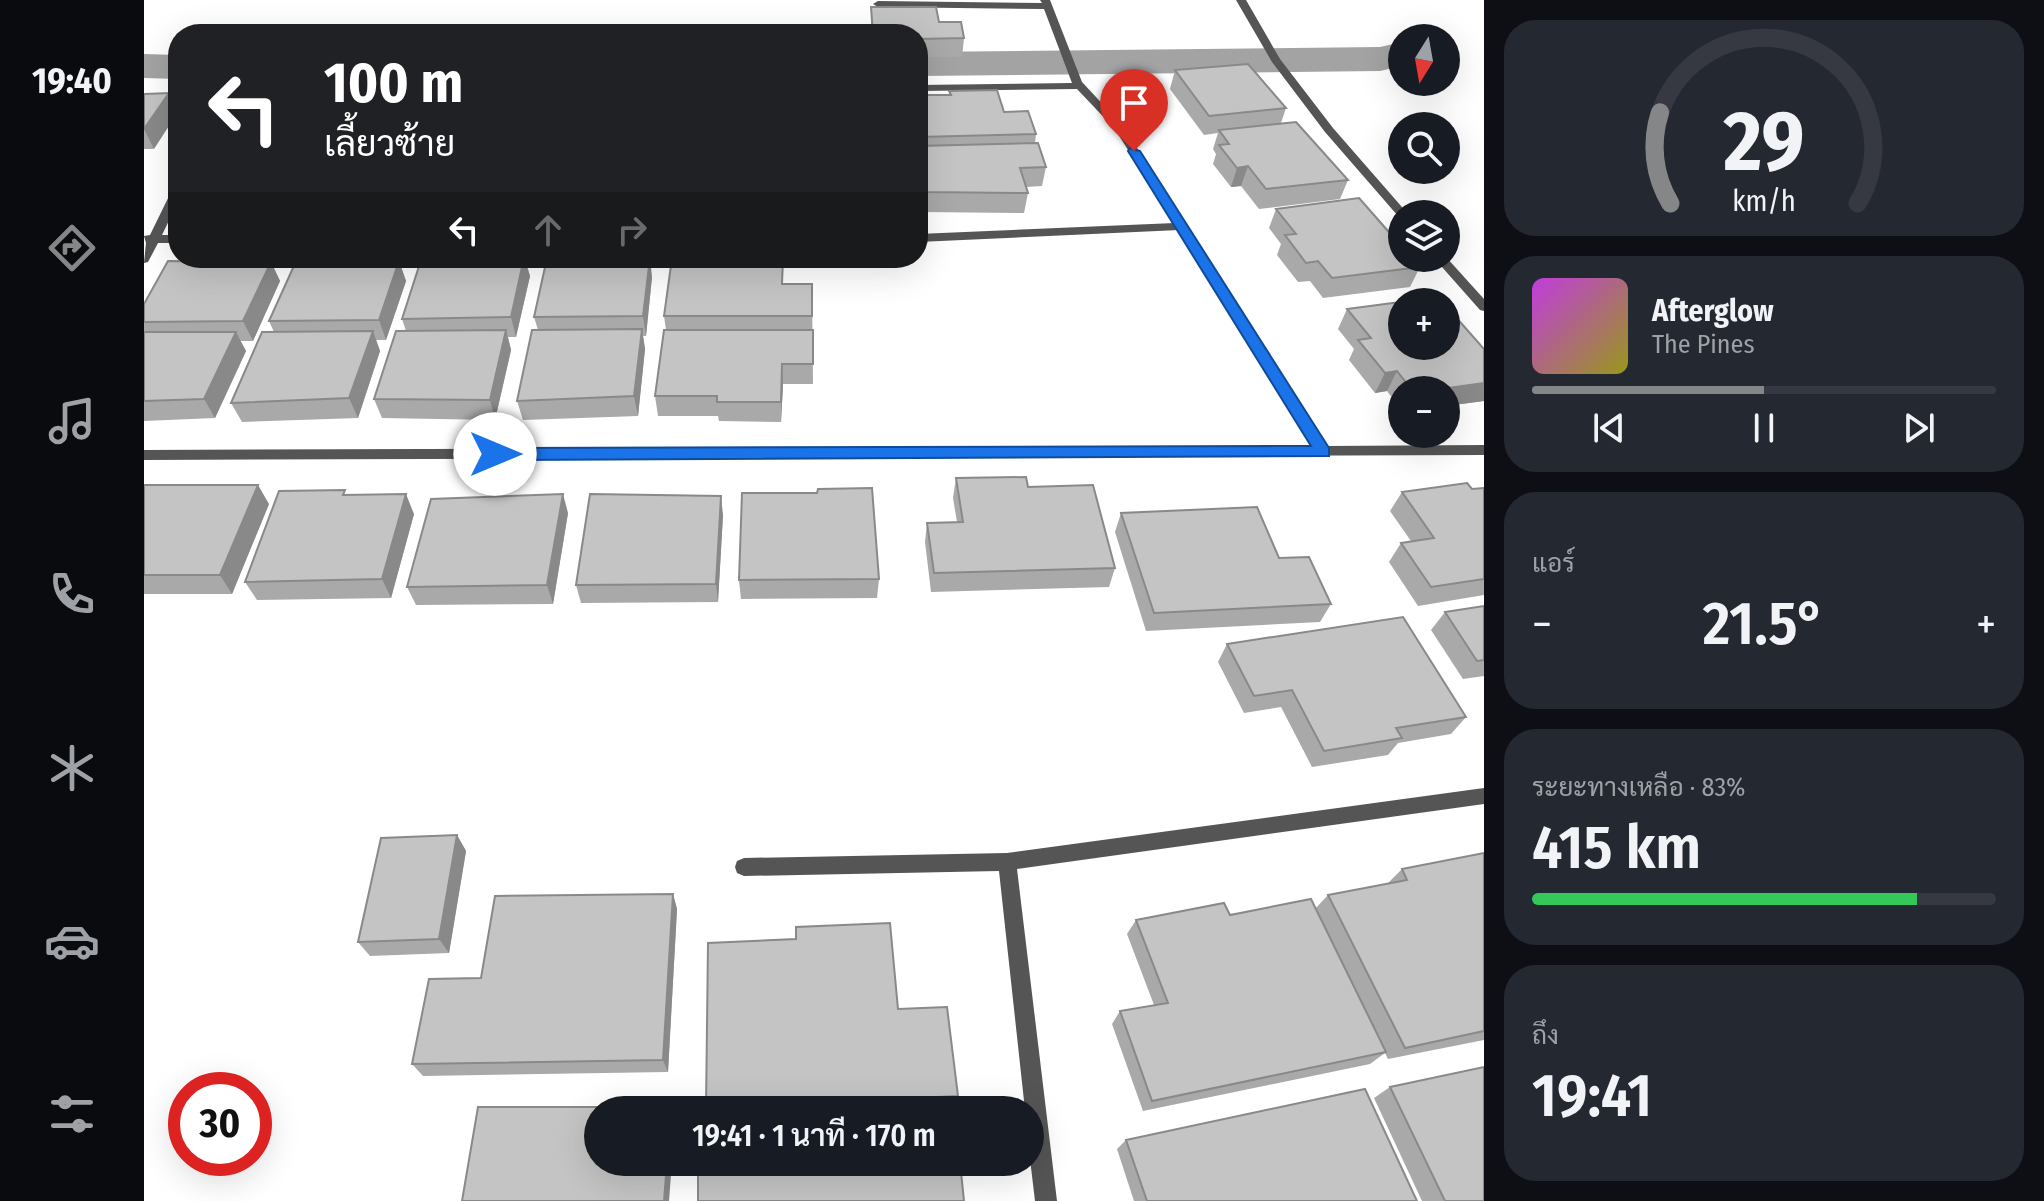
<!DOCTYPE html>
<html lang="th">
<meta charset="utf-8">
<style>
body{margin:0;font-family:"Fira Sans Condensed",Sarabun,sans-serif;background:#242831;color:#f1f3f6;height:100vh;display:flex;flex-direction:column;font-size:30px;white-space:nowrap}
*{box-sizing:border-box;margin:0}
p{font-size:26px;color:#9ea1a6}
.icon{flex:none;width:44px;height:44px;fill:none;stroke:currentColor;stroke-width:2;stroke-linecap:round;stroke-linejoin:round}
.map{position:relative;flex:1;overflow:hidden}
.drawer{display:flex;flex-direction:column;gap:20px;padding:20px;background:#0d0f14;width:560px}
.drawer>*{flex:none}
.top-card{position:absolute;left:24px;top:24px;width:760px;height:244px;border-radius:32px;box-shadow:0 8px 32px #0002;background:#202124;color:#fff;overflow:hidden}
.needle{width:52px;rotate:191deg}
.buttons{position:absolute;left:1244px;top:24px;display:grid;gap:16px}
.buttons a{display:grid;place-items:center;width:72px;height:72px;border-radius:50%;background:#171b24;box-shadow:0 8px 32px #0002;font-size:40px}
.speed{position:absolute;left:24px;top:1072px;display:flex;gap:16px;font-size:40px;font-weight:700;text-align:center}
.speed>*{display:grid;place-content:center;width:104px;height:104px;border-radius:50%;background:#171b24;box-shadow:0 8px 32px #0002;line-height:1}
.speed .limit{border:12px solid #d22;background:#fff;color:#111}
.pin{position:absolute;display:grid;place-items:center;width:68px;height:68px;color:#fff;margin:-82px -34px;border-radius:50% 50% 50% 0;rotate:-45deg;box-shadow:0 0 8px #0007}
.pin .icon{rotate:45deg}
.me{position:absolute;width:88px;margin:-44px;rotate:90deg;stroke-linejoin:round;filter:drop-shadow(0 0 6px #0008)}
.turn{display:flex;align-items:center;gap:28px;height:168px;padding:0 24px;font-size:36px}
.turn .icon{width:104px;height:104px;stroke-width:2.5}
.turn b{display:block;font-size:56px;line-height:68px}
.lanes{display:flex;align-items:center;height:76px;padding:0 24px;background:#0003;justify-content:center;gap:40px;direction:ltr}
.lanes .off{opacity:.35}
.big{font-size:60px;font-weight:600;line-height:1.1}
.drawer .card{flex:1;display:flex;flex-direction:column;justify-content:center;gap:12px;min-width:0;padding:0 28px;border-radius:32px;background:#242831}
.drawer .dial{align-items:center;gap:0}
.dial svg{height:208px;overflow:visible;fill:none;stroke:#363941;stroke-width:7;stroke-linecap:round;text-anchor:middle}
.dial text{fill:#f1f3f6;stroke:none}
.song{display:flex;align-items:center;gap:24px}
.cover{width:96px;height:96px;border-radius:12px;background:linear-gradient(135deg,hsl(290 70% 55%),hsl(60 70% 35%))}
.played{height:8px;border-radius:4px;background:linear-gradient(90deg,#858687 50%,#363941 50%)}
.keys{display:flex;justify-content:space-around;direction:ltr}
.heat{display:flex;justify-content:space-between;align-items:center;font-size:44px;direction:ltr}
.charge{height:12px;border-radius:6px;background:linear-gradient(90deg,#34c759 83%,#363941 0)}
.trip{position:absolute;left:440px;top:1096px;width:460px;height:80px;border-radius:40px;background:#171b24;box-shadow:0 8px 32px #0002;font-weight:600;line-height:80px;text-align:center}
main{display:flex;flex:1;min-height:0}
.dock{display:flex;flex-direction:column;width:144px;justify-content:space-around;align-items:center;background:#090b0e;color:#9ea1a6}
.dock .icon{width:56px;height:56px}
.dock .selected{color:#858687}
.dock b{font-size:36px;color:#f1f3f6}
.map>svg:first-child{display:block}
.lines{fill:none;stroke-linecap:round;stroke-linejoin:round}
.canal{fill:#a3a3a3;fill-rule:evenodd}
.street{fill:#555;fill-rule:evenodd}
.wall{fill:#a9a9a9}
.shaded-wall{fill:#898989}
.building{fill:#c4c4c4;stroke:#898989;stroke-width:2}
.route{fill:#1a73e8;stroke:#114b97;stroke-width:2}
</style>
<main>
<nav class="dock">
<b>19:40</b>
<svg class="icon selected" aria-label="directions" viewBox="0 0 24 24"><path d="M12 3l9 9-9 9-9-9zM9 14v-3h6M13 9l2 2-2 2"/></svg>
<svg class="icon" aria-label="music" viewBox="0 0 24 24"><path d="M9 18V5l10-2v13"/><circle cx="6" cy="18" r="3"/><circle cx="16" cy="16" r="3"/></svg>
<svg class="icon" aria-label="phone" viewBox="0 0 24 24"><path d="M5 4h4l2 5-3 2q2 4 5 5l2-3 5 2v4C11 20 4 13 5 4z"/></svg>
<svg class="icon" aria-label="climate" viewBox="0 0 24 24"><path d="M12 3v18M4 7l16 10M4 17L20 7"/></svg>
<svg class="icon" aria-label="car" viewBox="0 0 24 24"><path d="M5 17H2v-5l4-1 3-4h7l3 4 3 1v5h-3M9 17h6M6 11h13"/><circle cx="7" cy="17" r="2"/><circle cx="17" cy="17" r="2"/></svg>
<svg class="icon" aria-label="filters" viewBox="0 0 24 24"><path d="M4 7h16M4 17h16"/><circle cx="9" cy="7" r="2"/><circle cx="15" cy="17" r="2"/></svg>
</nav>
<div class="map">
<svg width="1340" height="1201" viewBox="0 0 1340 1201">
<rect width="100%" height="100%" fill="#fff"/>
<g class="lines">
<g class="canal">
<polygon points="1258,42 1258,66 1236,71 774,76 774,52 1236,47"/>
<polygon points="0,54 34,55 34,79 0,78"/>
</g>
<g class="street">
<polygon points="896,0 906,0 938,82 979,126 1182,446 1340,445 1340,455 0,460 0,450 1168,446 1035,230 774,242 774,234 1031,223 970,128 933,89 774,91 774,85 928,83 900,9 734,7 729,4 734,1 898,3"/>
<polygon points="1092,0 1102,0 1136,59 1189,128 1264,214 1254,216 1181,132 1128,62"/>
<polygon points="34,187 34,202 18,235 34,235 34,243 14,243 4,262 0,263 2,243 0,236 6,235 28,190"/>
<polygon points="1302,257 1340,299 1340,311 1336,310 1290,258"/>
<polygon points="1340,788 1340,804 873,869 913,1201 891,1201 886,1159 886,1110 881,1110 855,871 600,876 593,873 591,867 593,861 600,858 863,853"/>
</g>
</g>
<g class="wall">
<polygon points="727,7 795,22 820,38 818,57 774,57 774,34 727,34"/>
<polygon points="1031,70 1142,108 1137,123 1204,180 1196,199 1115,209 1097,186 1087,187 1069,164 1072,154 1069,149 1074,133 1060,135 1026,89"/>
<polygon points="805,91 860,112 892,134 891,143 902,167 898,186 882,187 884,193 880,213 778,212 774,195 774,95 805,95"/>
<polygon points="0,94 10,149 0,149"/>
<polygon points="1132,209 1276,267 1266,287 1179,298 1166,281 1154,282 1133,255 1137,244 1125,228"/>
<polygon points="330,258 381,258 386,276 372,337 364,337 367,350 351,420 238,418 230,399 262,331 258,319"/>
<polygon points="201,259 201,261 255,261 262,281 242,340 232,340 236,351 214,418 98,422 87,403 130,332 125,321"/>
<polygon points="127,262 136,281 109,341 96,341 102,351 71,418 0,421 0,304"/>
<polygon points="508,277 502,336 499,336 501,349 494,416 379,420 373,401 394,330 390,317"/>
<polygon points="639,284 668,284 669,384 639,384 637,422 575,421 574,416 514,416 511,396 522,330 520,316"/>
<polygon points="1203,309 1340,349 1340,401 1302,406 1302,390 1258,390 1258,411 1243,391 1231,393 1205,360 1210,349 1194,329"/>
<polygon points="812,478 884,487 971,568 965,587 787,592 781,542 783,523 813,522 809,498"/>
<polygon points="0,485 125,504 88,594 0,594"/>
<polygon points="1340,488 1340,595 1274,606 1245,562 1257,543 1267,541 1246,511 1258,492 1328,489"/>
<polygon points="203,495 270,514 247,598 113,600 101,582"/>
<polygon points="424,513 409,604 272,605 263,587"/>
<polygon points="977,513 1135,558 1187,604 1176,622 1002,631 971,532"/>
<polygon points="579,515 574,602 437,603 432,585"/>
<polygon points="735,579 733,598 597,599 595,580"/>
<polygon points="1340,606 1340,676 1319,679 1287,630 1301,612"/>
<polygon points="1083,644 1322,717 1307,734 1254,743 1244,755 1168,767 1137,707 1100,713 1074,662"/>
<polygon points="313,835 322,851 305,953 226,956 214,942"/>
<polygon points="1340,853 1340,1040 1244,1059 1241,1053 1226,1064 999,1111 968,1024 976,1011 1010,1005 983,934 992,920 1171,909 1184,895 1243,884 1258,869"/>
<polygon points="529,894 533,909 524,1072 279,1076 268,1064 337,978"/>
<polygon points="1246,1087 1340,1201 1278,1201 1230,1098"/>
<polygon points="814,1096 810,1107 740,1110 563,1110 562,1108"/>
<polygon points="982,1140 1273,1201 990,1201 973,1149"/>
</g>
<g class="shaded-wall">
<polygon points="25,93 34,112 10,149 0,129"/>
<polygon points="1104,166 1097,186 1087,187 1093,168"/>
<polygon points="380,258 386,276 372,337 367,317"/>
<polygon points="506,258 508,277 502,336 499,316"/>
<polygon points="255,261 262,281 242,340 235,320"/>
<polygon points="127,262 136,281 109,341 99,321"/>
<polygon points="498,329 501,349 494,416 490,396"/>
<polygon points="362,330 367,350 351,420 346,400"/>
<polygon points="229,331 236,351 214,418 205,398"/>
<polygon points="92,332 102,351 71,418 60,399"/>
<polygon points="638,364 639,384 637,422 637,402"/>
<polygon points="1253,371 1243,391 1231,393 1241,373"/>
<polygon points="1340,383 1340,401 1302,406 1302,390 1290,390"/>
<polygon points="114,485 125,504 88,594 76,575"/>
<polygon points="262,494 270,514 247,598 238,579"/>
<polygon points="419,494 424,513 409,604 403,585"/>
<polygon points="577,496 579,515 574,602 572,584"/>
<polygon points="313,835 322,851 305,953 295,939"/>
<polygon points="529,894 533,909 524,1072 519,1060"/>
<polygon points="523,1162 528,1162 525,1201 520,1201"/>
</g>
<g class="building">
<polygon points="727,7 792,7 795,22 817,22 820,38 774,39 774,34 729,34"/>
<polygon points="1104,64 1142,108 1065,116 1031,70"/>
<polygon points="853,90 860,112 884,111 892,134 774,137 774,95 807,95 805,91"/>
<polygon points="25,93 0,129 0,94"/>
<polygon points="1152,122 1204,180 1122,189 1104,166 1093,168 1075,145 1085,144 1075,130"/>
<polygon points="894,143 902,167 876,168 884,193 779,192 774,168 774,146"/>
<polygon points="1215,198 1258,247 1258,258 1268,258 1276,267 1188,278 1174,261 1162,263 1141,235 1152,234 1132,209"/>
<polygon points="330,258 380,258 367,317 258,319 277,260"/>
<polygon points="403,258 506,258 499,316 390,317"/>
<polygon points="528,258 639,258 638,284 668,284 668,316 520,316"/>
<polygon points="153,259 201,259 199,261 255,261 235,320 125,321"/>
<polygon points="24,261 127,262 99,321 0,322 0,304"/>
<polygon points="1294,297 1298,302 1258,302 1258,346 1302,346 1302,306 1340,349 1340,383 1290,390 1268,390 1253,371 1241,373 1214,340 1227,338 1203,309"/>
<polygon points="498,329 490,396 373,401 388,330"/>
<polygon points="362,330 346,400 230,399 252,331"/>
<polygon points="520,330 669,330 669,364 638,364 637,402 573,402 573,396 511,396"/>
<polygon points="229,331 205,398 87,403 118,332"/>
<polygon points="0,332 92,332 60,399 0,401"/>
<polygon points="882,477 884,487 949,485 971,568 790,573 783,523 819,522 812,478"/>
<polygon points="1323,483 1328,489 1340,488 1340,579 1287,587 1257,543 1290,538 1258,492"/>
<polygon points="0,485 114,485 76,575 0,575"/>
<polygon points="728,488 735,579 595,580 598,493 673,493 674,489"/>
<polygon points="201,490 199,495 262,494 238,579 101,582 135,491"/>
<polygon points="419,494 403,585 263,587 287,499"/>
<polygon points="446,494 577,496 572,584 432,585"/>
<polygon points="1113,507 1135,558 1165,557 1187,604 1010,613 977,513"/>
<polygon points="1340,606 1340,660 1333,661 1301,612"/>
<polygon points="1259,617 1322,717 1252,728 1258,738 1180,751 1148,690 1110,696 1083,644"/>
<polygon points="313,835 295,939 214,942 237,838"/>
<polygon points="1340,853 1340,1031 1261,1048 1184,895 1263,880 1258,869"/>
<polygon points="529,894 519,1060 268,1064 285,979 337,978 351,896"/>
<polygon points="1167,899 1242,1052 1008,1101 976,1011 1024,1003 992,920 1080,903 1086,915"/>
<polygon points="746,923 754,1009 803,1007 814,1096 562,1108 564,943 652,939 652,927"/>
<polygon points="1340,1067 1340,1201 1301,1201 1246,1087"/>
<polygon points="1221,1089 1273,1201 1003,1201 982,1140"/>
<polygon points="334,1107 527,1107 527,1110 454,1110 454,1162 523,1162 520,1201 318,1201"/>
<polygon points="554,1162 816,1162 820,1201 554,1201"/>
</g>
<polygon class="route" points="986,148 996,151 1185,448 1185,456 351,460 342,454 351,448 1167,446 984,151"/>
</svg>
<div class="buttons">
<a><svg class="needle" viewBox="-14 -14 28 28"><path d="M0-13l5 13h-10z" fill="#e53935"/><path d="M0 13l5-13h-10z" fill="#9ea1a6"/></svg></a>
<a><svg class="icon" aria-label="search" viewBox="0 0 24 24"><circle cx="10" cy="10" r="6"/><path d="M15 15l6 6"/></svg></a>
<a><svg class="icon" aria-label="layers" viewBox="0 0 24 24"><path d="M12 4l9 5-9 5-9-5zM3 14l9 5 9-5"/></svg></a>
<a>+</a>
<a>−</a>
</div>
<div class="speed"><div class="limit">30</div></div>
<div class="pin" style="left:990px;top:151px;background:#d93025"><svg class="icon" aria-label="arrive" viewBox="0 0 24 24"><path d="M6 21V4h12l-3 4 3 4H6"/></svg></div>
<svg class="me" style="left:351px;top:454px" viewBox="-20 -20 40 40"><circle r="19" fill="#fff"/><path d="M0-13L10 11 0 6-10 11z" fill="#1a73e8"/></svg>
<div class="trip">19:41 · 1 นาที · 170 m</div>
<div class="top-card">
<div class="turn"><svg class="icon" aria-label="left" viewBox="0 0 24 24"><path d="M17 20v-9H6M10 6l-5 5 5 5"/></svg><div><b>100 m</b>เลี้ยวซ้าย</div></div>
<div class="lanes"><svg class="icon" aria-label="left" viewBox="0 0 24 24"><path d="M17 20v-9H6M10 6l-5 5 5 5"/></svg><svg class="icon off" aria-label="ahead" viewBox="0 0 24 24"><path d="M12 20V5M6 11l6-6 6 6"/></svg><svg class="icon off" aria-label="right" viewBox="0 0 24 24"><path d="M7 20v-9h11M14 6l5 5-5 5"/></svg></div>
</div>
</div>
<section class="drawer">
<div class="card dial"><svg viewBox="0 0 100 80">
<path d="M14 69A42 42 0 1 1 86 69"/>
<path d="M14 69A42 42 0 0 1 10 34" stroke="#858687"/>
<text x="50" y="56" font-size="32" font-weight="700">29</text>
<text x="50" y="72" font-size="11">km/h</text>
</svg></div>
<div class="card">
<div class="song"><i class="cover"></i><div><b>Afterglow</b><p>The Pines</p></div></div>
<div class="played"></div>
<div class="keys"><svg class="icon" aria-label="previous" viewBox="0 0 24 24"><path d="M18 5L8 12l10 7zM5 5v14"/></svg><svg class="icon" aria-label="pause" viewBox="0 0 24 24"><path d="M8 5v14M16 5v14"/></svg><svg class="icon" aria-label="next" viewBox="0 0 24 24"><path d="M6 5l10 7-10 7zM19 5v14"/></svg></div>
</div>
<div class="card"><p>แอร์</p>
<div class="heat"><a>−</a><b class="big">21.5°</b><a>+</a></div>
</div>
<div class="card"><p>ระยะทางเหลือ · 83%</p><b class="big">415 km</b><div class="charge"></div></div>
<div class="card"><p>ถึง</p><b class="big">19:41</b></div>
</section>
</main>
